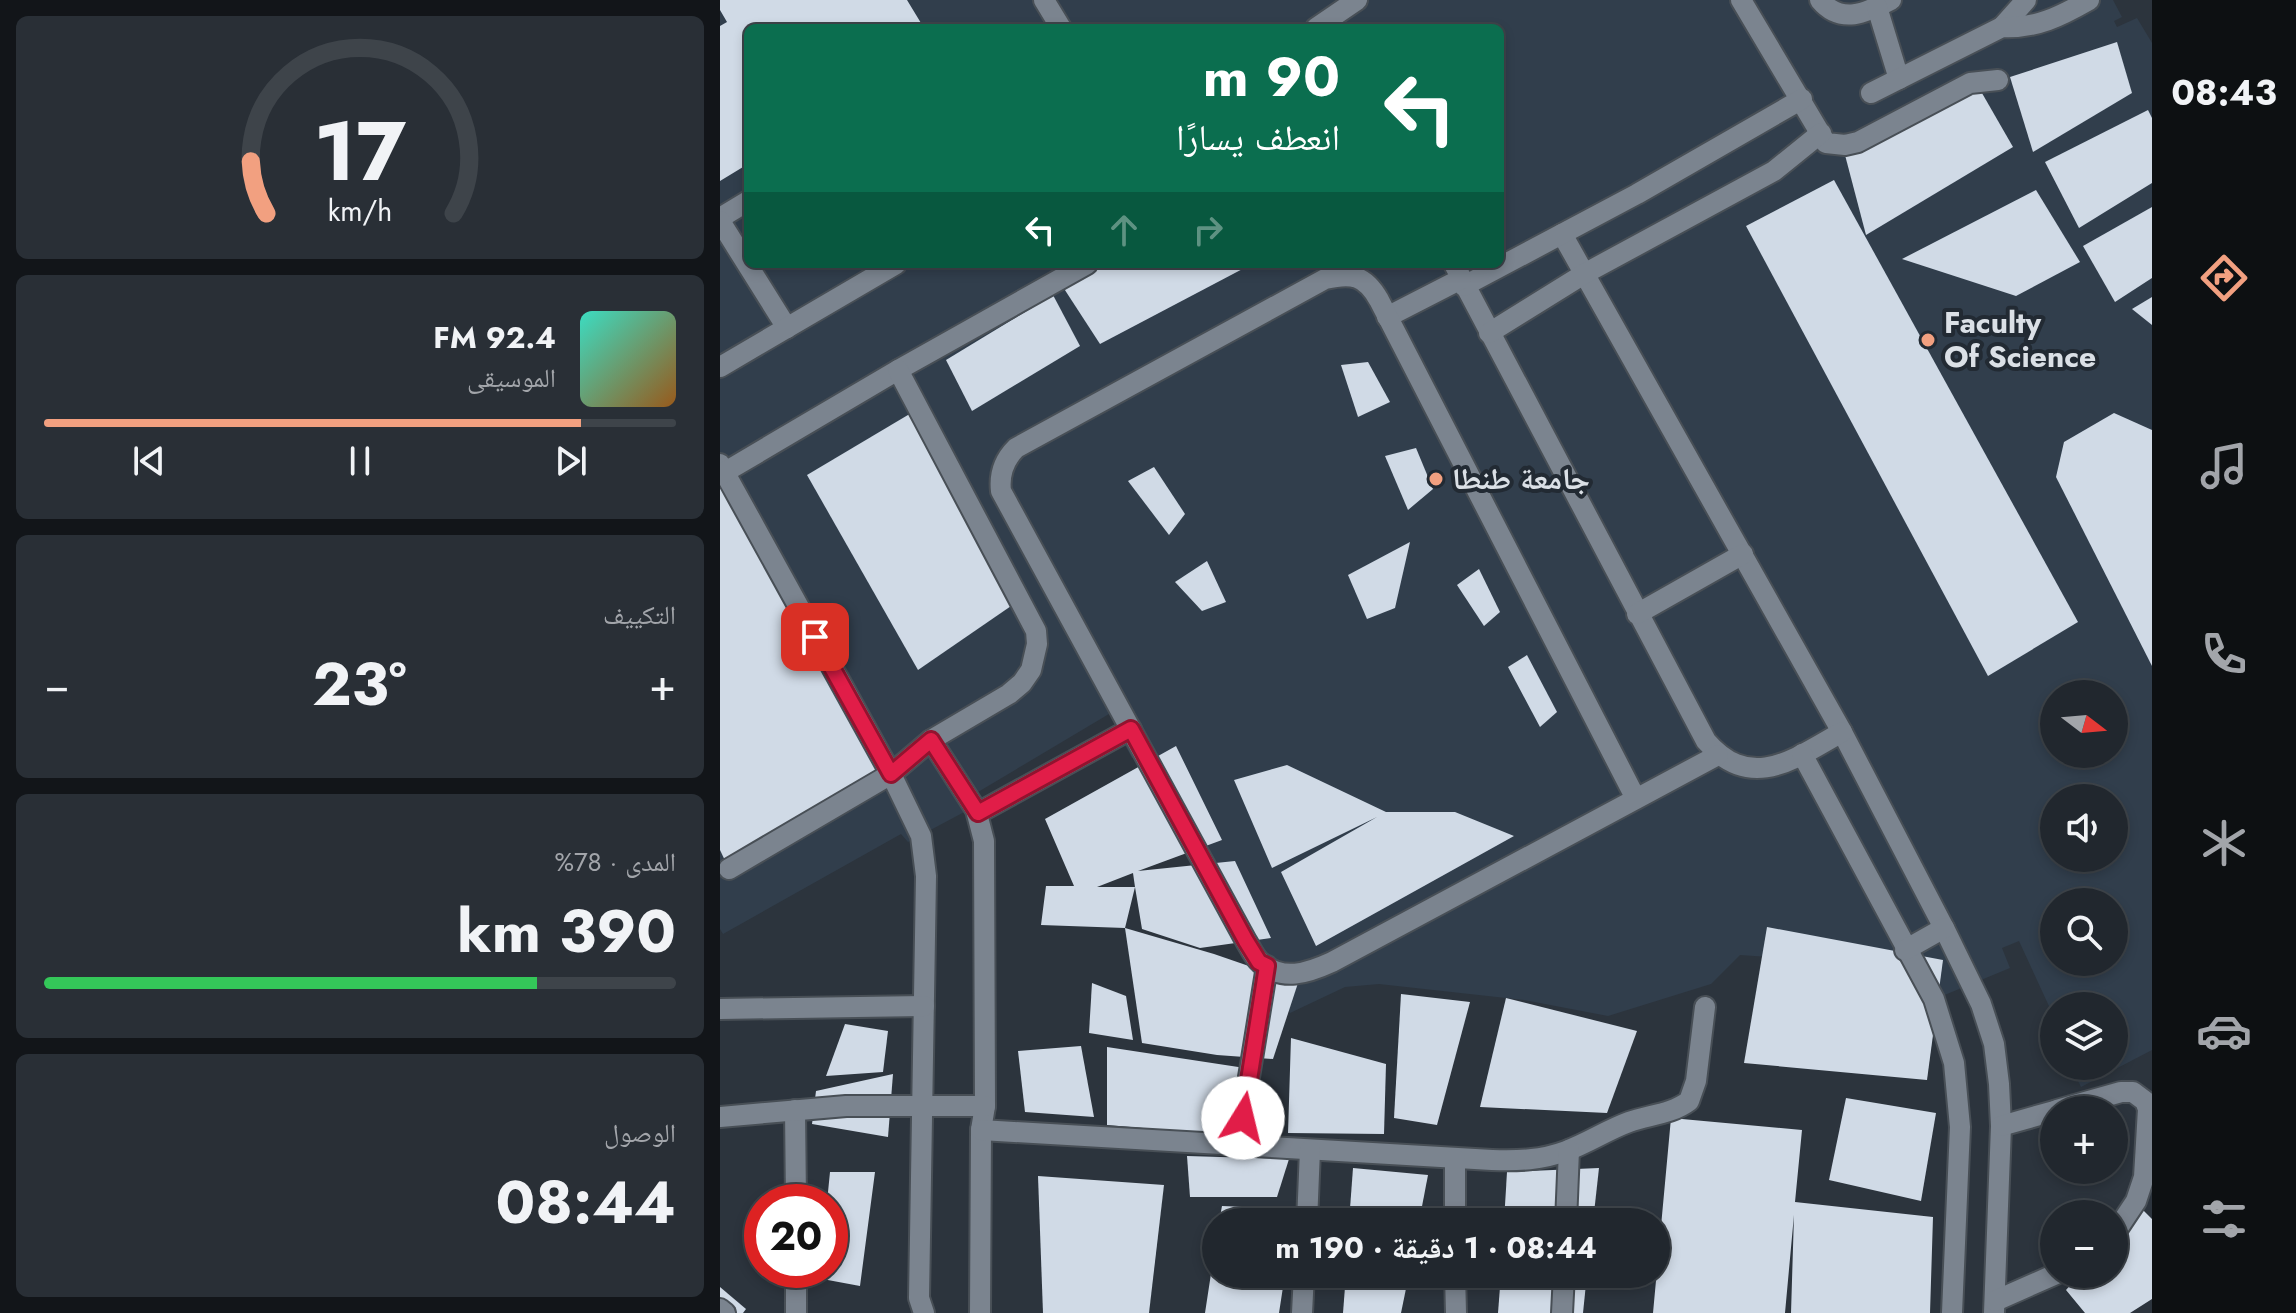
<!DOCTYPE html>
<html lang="ar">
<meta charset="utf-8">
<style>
body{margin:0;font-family:Jost,"Noto Naskh Arabic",sans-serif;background:#292f36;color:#f1f3f6;direction:rtl;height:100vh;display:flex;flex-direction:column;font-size:30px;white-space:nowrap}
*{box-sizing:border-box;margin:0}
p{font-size:26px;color:#a2a5aa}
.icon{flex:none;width:44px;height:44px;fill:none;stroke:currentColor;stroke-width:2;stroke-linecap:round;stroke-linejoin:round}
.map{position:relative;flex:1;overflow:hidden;direction:ltr}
.panel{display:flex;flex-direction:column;gap:16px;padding:16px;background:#121519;width:720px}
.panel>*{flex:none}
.guide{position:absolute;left:24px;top:24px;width:760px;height:244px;border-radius:12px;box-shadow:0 4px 12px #0003,0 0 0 2px #3e444a;direction:rtl;background:#0b6e4f;color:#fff;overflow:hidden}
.needle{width:52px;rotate:106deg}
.fabs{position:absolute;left:1320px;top:680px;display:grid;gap:16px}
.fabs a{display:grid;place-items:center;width:88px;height:88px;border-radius:50%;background:#21272e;box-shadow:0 4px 12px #0003,0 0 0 2px #3e444a;font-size:40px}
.speed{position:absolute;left:24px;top:1184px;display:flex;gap:16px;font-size:40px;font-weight:700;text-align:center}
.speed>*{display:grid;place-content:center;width:104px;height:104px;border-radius:50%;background:#21272e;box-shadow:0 4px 12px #0003,0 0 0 2px #3e444a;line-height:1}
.speed .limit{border:12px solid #d22;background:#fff;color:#111}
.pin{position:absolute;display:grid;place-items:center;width:68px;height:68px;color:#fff;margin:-34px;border-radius:16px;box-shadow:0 4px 12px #0006}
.me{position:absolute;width:88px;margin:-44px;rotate:9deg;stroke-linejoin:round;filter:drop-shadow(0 0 6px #0008)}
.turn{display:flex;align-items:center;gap:28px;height:168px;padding:0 32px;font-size:36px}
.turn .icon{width:104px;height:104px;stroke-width:2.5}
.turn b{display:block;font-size:56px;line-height:68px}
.lanes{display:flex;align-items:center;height:76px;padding:0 32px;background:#0003;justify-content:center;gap:40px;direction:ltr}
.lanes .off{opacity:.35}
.big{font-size:60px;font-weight:700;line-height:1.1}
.panel .widget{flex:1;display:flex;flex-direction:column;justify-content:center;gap:12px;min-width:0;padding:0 28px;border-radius:12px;background:#292f36}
.panel .dial{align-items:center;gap:0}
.dial svg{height:208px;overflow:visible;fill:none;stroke:#3e444a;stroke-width:7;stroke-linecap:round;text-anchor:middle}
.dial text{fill:#f1f3f6;stroke:none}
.song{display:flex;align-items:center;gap:24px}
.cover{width:96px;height:96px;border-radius:12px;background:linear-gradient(135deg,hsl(170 70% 55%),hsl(30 70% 35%))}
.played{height:8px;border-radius:4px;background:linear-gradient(90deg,#f2a080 85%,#3e444a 85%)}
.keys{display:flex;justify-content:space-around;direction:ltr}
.heat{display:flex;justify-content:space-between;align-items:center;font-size:44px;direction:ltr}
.charge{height:12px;border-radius:6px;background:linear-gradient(90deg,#34c759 78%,#3e444a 0)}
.trip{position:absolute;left:482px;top:1208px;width:468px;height:80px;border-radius:40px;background:#21272e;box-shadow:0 4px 12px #0003,0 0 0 2px #3e444a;font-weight:700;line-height:80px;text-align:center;direction:rtl}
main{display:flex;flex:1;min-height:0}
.tab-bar{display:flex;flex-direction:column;width:144px;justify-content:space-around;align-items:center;background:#0d1012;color:#a2a5aa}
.tab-bar .icon{width:56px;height:56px}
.tab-bar .current{color:#f2a080}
.tab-bar b{font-size:36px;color:#f1f3f6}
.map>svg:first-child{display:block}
.built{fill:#313e4c;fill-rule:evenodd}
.building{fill:#d0dae6;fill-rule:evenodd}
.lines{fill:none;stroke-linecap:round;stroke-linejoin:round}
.minor-casing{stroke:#484f56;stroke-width:24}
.minor{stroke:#7b848f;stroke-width:20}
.route-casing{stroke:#92132f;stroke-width:20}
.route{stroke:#e11d48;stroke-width:14}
.poi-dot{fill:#f2a080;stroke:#222a33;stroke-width:3}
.labels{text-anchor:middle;stroke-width:8;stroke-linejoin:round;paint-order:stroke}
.poi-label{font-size:30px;font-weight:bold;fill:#dbe0e6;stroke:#222a33;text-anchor:start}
</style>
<main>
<nav class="tab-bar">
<b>08:43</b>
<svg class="icon current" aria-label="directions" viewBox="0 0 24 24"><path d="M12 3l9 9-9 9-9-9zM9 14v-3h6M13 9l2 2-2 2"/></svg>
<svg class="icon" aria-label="music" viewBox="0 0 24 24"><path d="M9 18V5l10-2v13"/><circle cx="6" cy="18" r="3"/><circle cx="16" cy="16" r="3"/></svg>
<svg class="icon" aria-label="phone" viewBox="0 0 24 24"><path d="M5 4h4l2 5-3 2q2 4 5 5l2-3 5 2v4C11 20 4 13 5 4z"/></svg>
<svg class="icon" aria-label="climate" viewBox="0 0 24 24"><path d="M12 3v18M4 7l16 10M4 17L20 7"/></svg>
<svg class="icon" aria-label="car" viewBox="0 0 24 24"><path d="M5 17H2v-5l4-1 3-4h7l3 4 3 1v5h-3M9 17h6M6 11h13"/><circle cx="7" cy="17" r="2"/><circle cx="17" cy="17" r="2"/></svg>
<svg class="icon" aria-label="filters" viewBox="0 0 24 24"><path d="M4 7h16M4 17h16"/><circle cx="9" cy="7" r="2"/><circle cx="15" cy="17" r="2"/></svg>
</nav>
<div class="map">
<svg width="1432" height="1313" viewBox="0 0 1432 1313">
<rect width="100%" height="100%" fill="#2c343d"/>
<path class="built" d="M 0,0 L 1393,0 L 1402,17 L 1394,21 L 1397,27 L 1417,18 L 1432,43 L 1432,1050 L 1361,1087 L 1351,1066 L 1394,1066 L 1394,1006 L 1334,1006 L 1334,1017 L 1299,941 L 1282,948 L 1290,968 L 1210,1001 L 1094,960 L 1020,955 L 991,984 L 888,1016 L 804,1000 L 659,984 L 625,987 L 570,1013 L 546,959 L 422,753 L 412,758 L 395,727 L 405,720 L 399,708 L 258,792 L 263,802 L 188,842 L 181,834 L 3,934 L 0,929 ZM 28,28 L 780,28 L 780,264 L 28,264 ZM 1334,694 L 1394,694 L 1394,754 L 1334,754 ZM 1334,798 L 1394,798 L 1394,858 L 1334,858 ZM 1334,902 L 1394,902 L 1394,962 L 1334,962 Z"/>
<g class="building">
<polygon points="0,0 187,0 204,28 28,28 28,164 0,181 0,26 7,22 0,10"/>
<polygon points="1397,42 1412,93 1313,152 1290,77"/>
<polygon points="1251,74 1293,147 1146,235 1125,155"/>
<polygon points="1428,110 1432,118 1432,183 1359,228 1325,162"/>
<polygon points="1114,180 1358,622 1268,676 1026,226"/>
<polygon points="1316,190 1360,262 1296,296 1182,259"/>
<polygon points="1432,207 1432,278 1395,302 1363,246"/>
<polygon points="377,264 532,264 380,344 341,284"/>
<polygon points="333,295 360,346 252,411 226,360"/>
<polygon points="1432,297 1432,325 1412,309"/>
<polygon points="648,362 670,402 638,417 621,365"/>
<polygon points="198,409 300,600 198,670 87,475"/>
<polygon points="1394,413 1432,430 1432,666 1336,477 1344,442"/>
<polygon points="696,448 713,489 688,510 665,456"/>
<polygon points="434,467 465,514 449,535 408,481"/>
<polygon points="0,480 171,774 9,869 0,850"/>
<polygon points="690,542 675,608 647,619 628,575"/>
<polygon points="487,561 506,602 482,611 455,582"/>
<polygon points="759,569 780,612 764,626 737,585"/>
<polygon points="807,655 837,712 820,727 788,667"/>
<path d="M 456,746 L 502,840 L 418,871 L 515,861 L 551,938 L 480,948 L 422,929 L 415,887 L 405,928 L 321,925 L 326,886 L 354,886 L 325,819 ZM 413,873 L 415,887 L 377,887 Z"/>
<polygon points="567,765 666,812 735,812 794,836 596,946 561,872 657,817 552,868 514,780"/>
<polygon points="1047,927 1223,960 1207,1080 1024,1063"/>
<polygon points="405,928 494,954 578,983 553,1059 497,1055 422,1043"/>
<polygon points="372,983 406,996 413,1040 369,1033"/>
<polygon points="681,994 750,1002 717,1125 674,1118"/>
<polygon points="786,998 917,1031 887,1113 760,1107"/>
<polygon points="125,1024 168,1031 163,1072 106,1076"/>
<polygon points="571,1038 666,1064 664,1134 568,1133"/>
<polygon points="361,1046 374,1117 305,1112 298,1051"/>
<polygon points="387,1047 538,1070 507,1135 387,1125"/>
<polygon points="173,1074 168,1137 92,1124 96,1091"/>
<polygon points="1126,1098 1216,1113 1201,1201 1109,1180"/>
<polygon points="951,1118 1082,1130 1075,1202 1213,1217 1210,1313 1071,1313 1074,1215 1065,1313 933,1313"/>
<polygon points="467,1156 569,1159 557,1197 470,1197"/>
<polygon points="633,1168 708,1175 699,1222 629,1222"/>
<polygon points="879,1168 873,1222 784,1222 787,1172"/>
<polygon points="110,1172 155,1172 140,1286 97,1278 98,1270 110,1270 110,1202 107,1202"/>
<polygon points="318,1176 444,1185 429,1313 323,1313"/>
<polygon points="502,1206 575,1209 573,1222 499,1222"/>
<polygon points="1421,1208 1432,1219 1432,1299 1410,1313 1365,1313 1346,1290 1360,1274 1394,1274 1394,1237"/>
<polygon points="494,1254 496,1274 565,1274 559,1313 485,1313"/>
<polygon points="626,1274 689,1274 681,1313 623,1313"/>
<polygon points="781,1274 867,1274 863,1313 778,1313"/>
<polygon points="0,1287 26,1309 23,1313 0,1313"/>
</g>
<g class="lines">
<defs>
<g id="minor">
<polyline points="324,0 341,28"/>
<polyline points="1021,0 1106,143 1125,145 1138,142 1250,83 1278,80"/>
<path d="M 1100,0 C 1121,25 1146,13 1171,0"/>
<polyline points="1157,7 1179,79"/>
<polyline points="1282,27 1306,0"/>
<polyline points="596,28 637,0"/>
<path d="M 1151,93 L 1282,27 C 1316,29 1341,16 1369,0"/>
<polyline points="0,218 28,201"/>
<polyline points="0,221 67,328"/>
<polyline points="842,234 1122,732 1224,928 1261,1004 1274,1044 1279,1084 1281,1126 1274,1313"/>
<path d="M 734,264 L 986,741 C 1031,793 1074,759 1122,732"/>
<polyline points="744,286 917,194 1082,99"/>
<polyline points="667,317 741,279"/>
<polyline points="769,333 864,274 1054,171 1101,133"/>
<polyline points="0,367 176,264"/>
<polyline points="0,464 171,774 201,836 206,876 199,1298 204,1313"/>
<polyline points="0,475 178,370 367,264"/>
<polyline points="917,614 1023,554"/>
<polyline points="211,740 256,810 264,841 265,1106 261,1130 260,1313"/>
<polyline points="1082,754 1214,999 1234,1063 1240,1127 1232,1313"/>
<path d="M 916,799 L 659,300 C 645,275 632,273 605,279 L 296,448 C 284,460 279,474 281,491 L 526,941 C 530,947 534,957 540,962 C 562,982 588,973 612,962 L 998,755"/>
<polyline points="258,813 411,729"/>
<polyline points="9,869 171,774 211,740 289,694 302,683 311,670 317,644 316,631 178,370"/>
<polyline points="1185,950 1224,928"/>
<polyline points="0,1009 204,1006"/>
<polyline points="75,1110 76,1202"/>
<polyline points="1337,1110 1401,1092 1413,1092 1425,1101 1428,1109 1424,1177 1416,1201 1394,1234"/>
<polyline points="0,1117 126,1106 265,1106"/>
<polyline points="1281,1126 1334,1111"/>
<path d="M 261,1130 L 772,1160 C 798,1161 822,1160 846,1151 C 868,1143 887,1130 909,1122 C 929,1115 952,1114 969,1101 L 976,1081 L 985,1007"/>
<polyline points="518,1145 547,966"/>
<polyline points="735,1159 735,1222"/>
<polyline points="587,1222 590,1150"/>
<polyline points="846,1222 849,1150"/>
<polyline points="76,1270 76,1313"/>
<polyline points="735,1274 736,1313"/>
<polyline points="1275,1301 1336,1274"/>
<polyline points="0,1309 5,1313"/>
<polyline points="582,1313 584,1274"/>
<polyline points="842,1313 844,1274"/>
</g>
</defs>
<use href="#minor" class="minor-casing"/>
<use href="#minor" class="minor"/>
</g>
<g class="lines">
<defs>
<polyline id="route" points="95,637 171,774 211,740 258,813 411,729 526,941 539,962 547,966 523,1118"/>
</defs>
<use href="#route" class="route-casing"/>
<use href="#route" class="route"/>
</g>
<g class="poi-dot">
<circle cx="1208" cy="340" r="8"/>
<circle cx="716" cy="479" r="8"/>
</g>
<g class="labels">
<g class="poi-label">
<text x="1224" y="333">Faculty<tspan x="1224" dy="34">Of Science</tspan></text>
<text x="732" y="489">جامعة طنطا</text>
</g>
</g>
</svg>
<div class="fabs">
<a><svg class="needle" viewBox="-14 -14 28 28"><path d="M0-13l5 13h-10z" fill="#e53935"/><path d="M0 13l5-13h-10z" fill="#a2a5aa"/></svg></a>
<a><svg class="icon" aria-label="sound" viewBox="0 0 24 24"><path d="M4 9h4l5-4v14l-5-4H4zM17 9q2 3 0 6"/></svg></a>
<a><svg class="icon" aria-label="search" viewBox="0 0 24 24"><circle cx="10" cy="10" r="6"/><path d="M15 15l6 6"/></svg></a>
<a><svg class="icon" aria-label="layers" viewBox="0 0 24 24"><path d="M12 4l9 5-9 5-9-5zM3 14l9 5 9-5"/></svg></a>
<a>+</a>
<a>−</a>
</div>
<div class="speed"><div class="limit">20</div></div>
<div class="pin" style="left:95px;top:637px;background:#d93025"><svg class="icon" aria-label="arrive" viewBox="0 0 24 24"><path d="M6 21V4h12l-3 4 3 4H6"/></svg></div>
<svg class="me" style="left:523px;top:1118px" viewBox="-20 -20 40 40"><circle r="19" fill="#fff"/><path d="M0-13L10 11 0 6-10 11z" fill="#e11d48"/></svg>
<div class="trip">08:44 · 1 دقيقة · 190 m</div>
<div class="guide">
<div class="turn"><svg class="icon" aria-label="left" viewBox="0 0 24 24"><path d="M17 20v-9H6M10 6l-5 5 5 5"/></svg><div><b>90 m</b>انعطف يسارًا</div></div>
<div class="lanes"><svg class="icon" aria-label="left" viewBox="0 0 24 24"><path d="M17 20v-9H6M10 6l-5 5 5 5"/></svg><svg class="icon off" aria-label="ahead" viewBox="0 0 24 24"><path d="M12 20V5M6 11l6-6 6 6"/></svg><svg class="icon off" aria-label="right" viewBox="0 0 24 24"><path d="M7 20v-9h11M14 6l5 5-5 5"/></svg></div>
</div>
</div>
<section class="panel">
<div class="widget dial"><svg viewBox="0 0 100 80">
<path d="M14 69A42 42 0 1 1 86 69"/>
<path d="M14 69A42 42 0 0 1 8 49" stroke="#f2a080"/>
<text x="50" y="56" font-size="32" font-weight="700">17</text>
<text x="50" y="72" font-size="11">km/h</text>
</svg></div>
<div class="widget">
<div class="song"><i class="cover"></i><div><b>92.4 FM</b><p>الموسيقى</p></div></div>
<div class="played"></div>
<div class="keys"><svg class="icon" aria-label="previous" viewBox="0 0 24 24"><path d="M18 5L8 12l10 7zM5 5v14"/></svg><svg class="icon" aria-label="pause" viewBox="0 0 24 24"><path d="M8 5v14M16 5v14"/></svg><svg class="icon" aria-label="next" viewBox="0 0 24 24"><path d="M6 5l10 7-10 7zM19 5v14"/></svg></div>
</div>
<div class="widget"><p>التكييف</p>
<div class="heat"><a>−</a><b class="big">23°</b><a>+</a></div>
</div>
<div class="widget"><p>المدى · 78%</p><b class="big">390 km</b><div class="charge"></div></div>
<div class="widget"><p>الوصول</p><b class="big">08:44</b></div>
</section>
</main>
